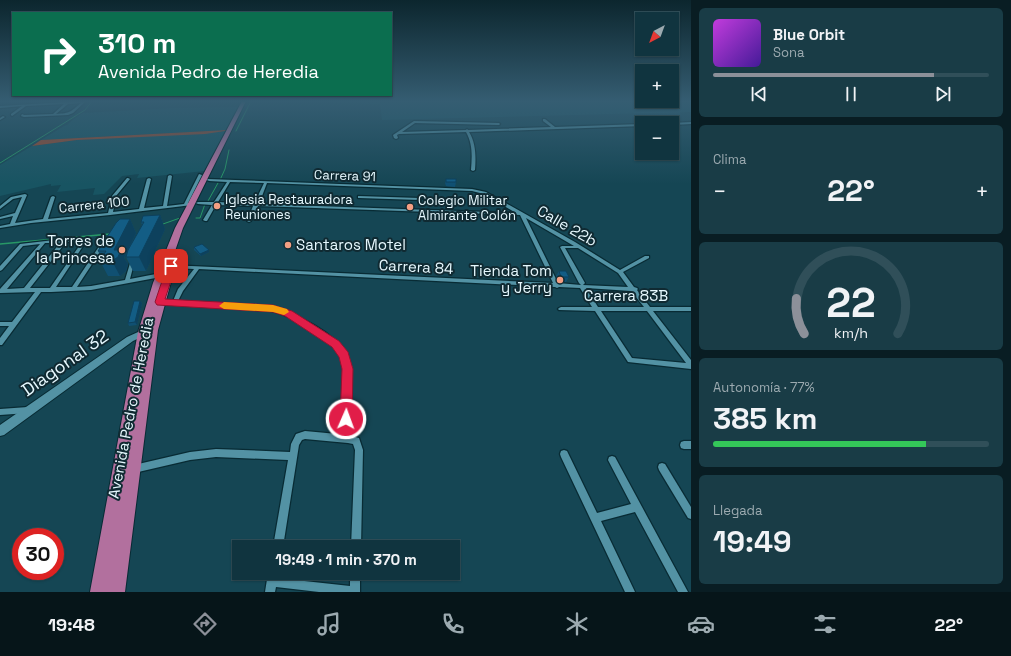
<!DOCTYPE html>
<html lang="es">
<meta charset="utf-8">
<style>
body{margin:0;font-family:"Space Grotesk",sans-serif;background:#193c46;color:#f1f3f6;height:100vh;display:flex;flex-direction:column;font-size:15px;white-space:nowrap}
*{box-sizing:border-box;margin:0}
p{font-size:13px;color:#9caab0}
.icon{flex:none;width:22px;height:22px;fill:none;stroke:currentColor;stroke-width:2;stroke-linecap:round;stroke-linejoin:round}
.map{position:relative;flex:1;overflow:hidden}
.panel{display:flex;flex-direction:column;gap:8px;padding:8px;background:#091d23;width:320px}
.panel>*{flex:none}
.banner{position:absolute;left:12px;top:12px;width:380px;height:84px;border-radius:0px;box-shadow:0 1px 3px #0004,0 0 0 1px #304f59;background:#0b6e4f;color:#fff;overflow:hidden}
.needle{width:26px;rotate:221deg}
.tools{position:absolute;left:635px;top:12px;display:grid;gap:8px}
.tools a{display:grid;place-items:center;width:44px;height:44px;border-radius:0px;background:#10343f;box-shadow:0 1px 3px #0004,0 0 0 1px #304f59;font-size:20px}
.speed{position:absolute;left:12px;top:528px;display:flex;gap:8px;font-size:20px;font-weight:700;text-align:center}
.speed>*{display:grid;place-content:center;width:52px;height:52px;border-radius:50%;background:#10343f;box-shadow:0 1px 3px #0004,0 0 0 1px #304f59;line-height:1}
.speed .limit{border:6px solid #d22;background:#fff;color:#111}
.pin{position:absolute;display:grid;place-items:center;width:34px;height:34px;color:#fff;margin:-17px;border-radius:8px;box-shadow:0 2px 6px #0006}
.me{position:absolute;width:44px;margin:-22px;rotate:2deg;stroke-linejoin:round;filter:drop-shadow(0 0 3px #0008)}
.turn{display:flex;align-items:center;gap:14px;height:84px;padding:0 20px;font-size:18px}
.turn .icon{width:52px;height:52px;stroke-width:2.5}
.turn b{display:block;font-size:28px;line-height:34px}
.big{font-size:30px;font-weight:800;line-height:1.1}
.panel .card{flex:1;display:flex;flex-direction:column;justify-content:center;gap:6px;min-width:0;padding:0 14px;border-radius:6px;background:#193c46}
.panel .dial{align-items:center;gap:0}
.dial svg{height:104px;overflow:visible;fill:none;stroke:#304f59;stroke-width:7;stroke-linecap:round;text-anchor:middle}
.dial text{fill:#f1f3f6;stroke:none}
.song{display:flex;align-items:center;gap:12px}
.cover{width:48px;height:48px;border-radius:6px;background:linear-gradient(135deg,hsl(290 70% 55%),hsl(260 70% 35%))}
.played{height:4px;border-radius:2px;background:linear-gradient(90deg,#8c9099 80%,#304f59 80%)}
.keys{display:flex;justify-content:space-around;direction:ltr}
.heat{display:flex;justify-content:space-between;align-items:center;font-size:22px;direction:ltr}
.charge{height:6px;border-radius:3px;background:linear-gradient(90deg,#34c759 77%,#304f59 0)}
.trip{position:absolute;left:232px;top:540px;width:228px;height:40px;border-radius:0px;background:#10343f;box-shadow:0 1px 3px #0004,0 0 0 1px #304f59;font-weight:800;line-height:40px;text-align:center}
.tab-bar{display:flex;height:64px;justify-content:space-around;align-items:center;background:#061519;color:#9caab0}
.tab-bar .icon{width:28px;height:28px}
.tab-bar .current{color:#8c9099}
.tab-bar b{font-size:18px;color:#f1f3f6}
main{display:flex;flex:1;min-height:0}
.map>svg:first-child{display:block}
.built{fill:#185462}
.green{fill:#a34728}
.lines{fill:none;stroke-linecap:round;stroke-linejoin:round}
.stream-far1{stroke:#289866;stroke-width:1}
.stream{stroke:#289866;stroke-width:1.5}
.street-casing{stroke:#082b34;stroke-width:2.5}
.secondary-casing{stroke:#082b34;stroke-width:2}
.highway-casing{stroke:#082b34;stroke-width:2}
.street{fill:#5392a4;fill-rule:evenodd}
.secondary{fill:#5392a4;fill-rule:evenodd}
.highway{fill:#b2709e;fill-rule:evenodd}
.wall{fill:#105072}
.shaded-wall{fill:#0d415d}
.building{fill:#135d85;stroke:#0d415d}
.route{fill:#e11d48;stroke:#92132f}
.slow{fill:#f59e0b}
.poi-dot{fill:#f39f83;stroke:#102a32;stroke-width:1.5}
.labels{text-anchor:middle;stroke-width:4;stroke-linejoin:round;paint-order:stroke}
.far-street-label{font-size:13px;fill:#e6f8fe;stroke:#102a32}
.far-poi-label{font-size:13px;fill:#e6f8fe;stroke:#102a32;text-anchor:start}
.street-label{font-size:15px;fill:#e6f8fe;stroke:#102a32}
.poi-label{font-size:15px;fill:#e6f8fe;stroke:#102a32;text-anchor:end}
.near-street-label{font-size:18px;fill:#e6f8fe;stroke:#102a32}
</style>
<main>
<div class="map">
<svg width="691" height="592" viewBox="0 0 691 592">
<rect width="100%" height="100%" fill="#154654"/>
<g class="built">
<polygon points="254,101 691,101 691,112 382,120 380,104"/>
<polygon points="239,107 227,130 41,140 64,126 67,125 75,118 83,113 174,108"/>
<polygon points="225,131 205,171 137,178 139,174 122,176 104,194 93,195 95,188 57,192 61,185 51,186 51,184 0,196 0,165 32,146 77,140"/>
</g>
<polygon class="green" points="227,130 225,131 205,134 77,140 32,146 41,140"/>
<g class="lines">
<g class="stream-far1">
<polyline points="236,131 250,103"/>
<polyline points="0,163 85,110 92,101"/>
<polyline points="220,180 225,169 229,150"/>
<polyline points="208,201 218,183"/>
<polyline points="196,218 200,218 205,204"/>
<polyline points="163,224 180,218"/>
</g>
<polyline class="stream" points="0,244 110,234"/>
<defs>
<g id="street">
<path d="M 68,101 L 69,102 L 84,101 L 85,102 L 73,113 L 68,115 L 24,117 L 21,116 L 22,114 L 24,115 L 53,114 L 64,104 L 26,106 L 12,116 L 11,115 L 11,114 L 22,106 L 0,108 L 0,106 L 66,102 ZM 81,103 C 70,112 71,113 56,114 L 68,104 Z"/>
<polygon points="3,116 5,117 0,120 0,118"/>
<path d="M 543,119 L 545,119 L 555,127 L 642,124 L 642,126 L 469,132 C 476,143 476,157 475,170 L 473,171 L 471,170 C 472,157 473,144 466,132 L 399,134 L 397,135 L 398,138 L 396,139 L 394,138 L 393,135 L 414,121 L 499,123 L 500,124 L 499,125 L 415,123 L 402,132 L 466,130 L 467,129 L 468,130 L 551,127 L 543,121 Z"/>
<polygon points="691,122 691,124 672,125 672,123"/>
<polygon points="199,174 202,175 188,203 192,203 192,205 110,215 31,223 0,228 0,226 10,224 13,216 0,219 0,217 15,213 22,197 13,199 0,209 0,206 11,197 25,194 27,195 15,223 43,219 51,197 53,196 55,197 48,219 108,213 112,196 127,178 128,178 130,179 116,196 113,212 139,209 147,179 149,178 151,179 144,208 163,206 168,176 170,175 172,176 167,206 184,204"/>
<path d="M 208,179 L 472,189 L 486,192 L 575,242 L 620,270 L 645,256 L 649,256 L 649,258 L 623,272 L 634,287 L 637,288 L 638,289 L 637,290 L 650,307 L 691,307 L 691,311 L 653,311 L 691,360 L 691,369 L 628,362 L 595,311 L 559,310 L 558,309 L 559,308 L 561,307 L 592,307 L 580,288 L 559,287 L 557,288 L 555,287 L 199,269 L 183,291 L 178,301 L 273,307 L 293,314 L 314,325 L 325,332 L 341,346 L 348,356 L 350,367 L 351,379 L 350,419 L 349,421 L 346,422 L 343,421 L 342,419 C 343,399 349,376 341,357 C 334,338 292,317 273,311 L 158,303 L 157,302 L 158,301 L 160,300 L 173,301 L 178,289 L 194,269 L 171,268 L 169,267 L 168,266 L 169,265 L 553,283 L 520,215 L 258,206 L 251,221 L 249,222 L 247,221 L 253,206 L 216,205 L 207,221 L 205,221 L 203,220 L 212,205 L 198,204 L 196,203 L 198,202 L 214,202 L 227,182 L 209,181 L 207,180 ZM 230,182 L 264,183 L 254,204 L 218,202 ZM 267,183 L 472,191 L 484,194 L 516,213 L 259,204 ZM 526,218 L 574,246 L 562,246 L 560,247 L 579,283 L 581,285 L 558,283 ZM 565,248 L 578,248 L 618,273 L 628,287 L 583,285 L 585,283 ZM 586,288 L 631,291 L 644,307 L 598,307 ZM 601,311 L 647,311 L 686,363 L 632,358 Z"/>
<polygon points="358,196 420,198 422,199 420,200 359,198 358,198"/>
<path d="M 63,239 L 85,239 L 87,240 L 56,287 L 72,287 L 100,245 L 102,245 L 104,246 L 77,287 L 91,286 L 125,280 L 131,260 L 133,258 L 135,260 L 130,279 L 161,273 L 164,275 L 161,277 L 91,290 L 51,292 L 41,292 L 2,345 L 0,345 L 0,338 L 9,326 L 0,326 L 0,322 L 12,322 L 35,292 L 0,293 L 0,289 L 40,244 L 23,246 L 2,270 L 0,271 L 0,266 L 20,244 ZM 66,242 L 82,242 L 50,288 L 30,288 ZM 45,243 L 60,243 L 24,288 L 7,289 Z"/>
<polygon points="28,407 31,408 32,410 31,412 28,413 0,415 0,409"/>
<polygon points="305,431 348,435 359,438 363,450 361,547 351,547 355,450 353,444 348,443 305,439 302,440 299,445 283,547 273,547 288,460 216,457 190,460 134,473 131,472 130,469 131,466 134,465 190,452 216,449 290,452 291,444 296,434"/>
<polygon points="684,441 691,441 691,449 684,449 681,448 680,445 681,442"/>
<polygon points="564,450 567,451 597,513 631,504 608,460 609,457 612,456 615,457 688,592 678,592 635,512 601,521 635,592 625,592 561,457 560,454 561,451"/>
<polygon points="662,463 665,464 691,507 691,519 688,518 659,470 658,467 659,464"/>
<polygon points="268,573 278,573 277,578 350,586 350,573 360,573 360,592 319,592 276,587 275,592 265,592"/>
</g>
<polygon id="secondary" points="147,328 150,329 151,331 150,333 133,341 4,435 0,436 0,425 127,337"/>
<polygon id="highway" points="242,101 246,101 183,228 174,254 178,254 179,256 171,282 158,330 125,592 90,592 138,332 153,283 175,228"/>
</defs>
<use href="#street" class="street-casing"/>
<use href="#secondary" class="secondary-casing"/>
<use href="#highway" class="highway-casing"/>
<use href="#street" class="street"/>
<use href="#secondary" class="secondary"/>
<use href="#highway" class="highway"/>
</g>
<g class="wall">
<polygon points="446,179 456,182 455,187 446,186 445,183"/>
<polygon points="160,215 165,229 146,271 133,271 126,257 128,251 124,258 128,264 126,271 120,276 108,276 100,261 102,259 98,251 130,219 136,233 129,248 142,225 141,222"/>
<polygon points="194,247 209,250 209,252 201,256 194,250"/>
<polygon points="559,271 569,277 566,282 559,282 556,276"/>
<polygon points="140,301 142,303 137,325 129,326 128,323"/>
</g>
<g class="shaded-wall">
<polygon points="160,215 165,229 146,271 139,257"/>
<polygon points="130,219 136,233 124,258 128,264 126,271 120,276 112,261 114,250"/>
<polygon points="209,250 209,252 201,256 200,254"/>
<polygon points="140,301 142,303 137,325 135,322"/>
</g>
<g class="building">
<rect x="446" y="179" width="10" height="3"/>
<polygon points="160,215 139,257 126,257 128,250 144,222 141,222 143,216"/>
<polygon points="120,219 130,219 114,250 121,250 118,257 112,261 100,261 106,251 98,251 116,223"/>
<polygon points="202,244 209,250 200,254 194,247"/>
<polygon points="559,271 566,271 569,277 561,277"/>
<polygon points="134,301 140,301 135,322 128,323"/>
</g>
<linearGradient id="sky" x2="0" y2="1"><stop stop-color="#0c262e"/><stop offset="0.55" stop-color="#355d72"/><stop offset="1" stop-color="#355d72" stop-opacity="0"/></linearGradient>
<rect width="691" height="184" fill="url(#sky)"/>
<polygon class="route" points="171,264 176,266 165,299 273,305 292,311 339,341 348,352 353,369 352,419 350,423 346,425 342,423 340,419 342,369 339,357 332,347 285,316 273,312 157,305 155,302 167,266"/>
<polygon class="slow" points="224,302 273,305 287,309 289,312 284,315 273,312 224,309 219,306"/>
<g class="poi-dot">
<circle cx="217" cy="206" r="4"/>
<circle cx="410" cy="207" r="4"/>
<circle cx="288" cy="245" r="4"/>
<circle cx="122" cy="250" r="4"/>
<circle cx="560" cy="280" r="4"/>
</g>
<g class="labels">
<g class="far-street-label">
<text transform="translate(345 175) rotate(2)" y="5">Carrera 91</text>
<text transform="translate(94 204) rotate(-6)" y="5">Carrera 100</text>
</g>
<g class="far-poi-label">
<text x="225" y="204">Iglesia Restauradora<tspan x="225" dy="15">Reuniones</tspan></text>
<text x="418" y="205">Colegio Militar<tspan x="418" dy="15">Almirante Colón</tspan></text>
</g>
<g class="street-label">
<text transform="translate(567 226) rotate(30)" y="5">Calle 22b</text>
<text transform="translate(416 267) rotate(3)" y="5">Carrera 84</text>
<text x="626" y="301">Carrera 83B</text>
<text transform="translate(131 408) rotate(-79)" y="5">Avenida Pedro de Heredia</text>
</g>
<g class="poi-label">
<text x="114" y="246">Torres de<tspan x="114" dy="17">la Princesa</tspan></text>
<text x="296" y="250" text-anchor="start">Santaros Motel</text>
<text x="552" y="276">Tienda Tom<tspan x="552" dy="17">y Jerry</tspan></text>
</g>
<g class="near-street-label">
<text transform="translate(65 363) rotate(-35)" y="6">Diagonal 32</text>
</g>
</g>
</svg>
<div class="tools">
<a><svg class="needle" viewBox="-14 -14 28 28"><path d="M0-13l5 13h-10z" fill="#e53935"/><path d="M0 13l5-13h-10z" fill="#9caab0"/></svg></a>
<a>+</a>
<a>−</a>
</div>
<div class="speed"><div class="limit">30</div></div>
<div class="pin" style="left:171px;top:266px;background:#d93025"><svg class="icon" aria-label="arrive" viewBox="0 0 24 24"><path d="M6 21V4h12l-3 4 3 4H6"/></svg></div>
<svg class="me" style="left:346px;top:419px" viewBox="-20 -20 40 40"><circle r="17" fill="#e11d48" stroke="#fff" stroke-width="3"/><path d="M0-11L8 9 0 5-8 9z" fill="#fff"/></svg>
<div class="trip">19:49 · 1 min · 370 m</div>
<div class="banner">
<div class="turn"><svg class="icon" aria-label="right" viewBox="0 0 24 24"><path d="M7 20v-9h11M14 6l5 5-5 5"/></svg><div><b>310 m</b>Avenida Pedro de Heredia</div></div>
</div>
</div>
<section class="panel">
<div class="card">
<div class="song"><i class="cover"></i><div><b>Blue Orbit</b><p>Sona</p></div></div>
<div class="played"></div>
<div class="keys"><svg class="icon" aria-label="previous" viewBox="0 0 24 24"><path d="M18 5L8 12l10 7zM5 5v14"/></svg><svg class="icon" aria-label="pause" viewBox="0 0 24 24"><path d="M8 5v14M16 5v14"/></svg><svg class="icon" aria-label="next" viewBox="0 0 24 24"><path d="M6 5l10 7-10 7zM19 5v14"/></svg></div>
</div>
<div class="card"><p>Clima</p>
<div class="heat"><a>−</a><b class="big">22°</b><a>+</a></div>
</div>
<div class="card dial"><svg viewBox="0 0 100 80">
<path d="M14 69A42 42 0 1 1 86 69"/>
<path d="M14 69A42 42 0 0 1 8 42" stroke="#8c9099"/>
<text x="50" y="56" font-size="32" font-weight="700">22</text>
<text x="50" y="72" font-size="11">km/h</text>
</svg></div>
<div class="card"><p>Autonomía · 77%</p><b class="big">385 km</b><div class="charge"></div></div>
<div class="card"><p>Llegada</p><b class="big">19:49</b></div>
</section>
</main>
<nav class="tab-bar">
<b>19:48</b>
<svg class="icon current" aria-label="directions" viewBox="0 0 24 24"><path d="M12 3l9 9-9 9-9-9zM9 14v-3h6M13 9l2 2-2 2"/></svg>
<svg class="icon" aria-label="music" viewBox="0 0 24 24"><path d="M9 18V5l10-2v13"/><circle cx="6" cy="18" r="3"/><circle cx="16" cy="16" r="3"/></svg>
<svg class="icon" aria-label="phone" viewBox="0 0 24 24"><path d="M5 4h4l2 5-3 2q2 4 5 5l2-3 5 2v4C11 20 4 13 5 4z"/></svg>
<svg class="icon" aria-label="climate" viewBox="0 0 24 24"><path d="M12 3v18M4 7l16 10M4 17L20 7"/></svg>
<svg class="icon" aria-label="car" viewBox="0 0 24 24"><path d="M5 17H2v-5l4-1 3-4h7l3 4 3 1v5h-3M9 17h6M6 11h13"/><circle cx="7" cy="17" r="2"/><circle cx="17" cy="17" r="2"/></svg>
<svg class="icon" aria-label="filters" viewBox="0 0 24 24"><path d="M4 7h16M4 17h16"/><circle cx="9" cy="7" r="2"/><circle cx="15" cy="17" r="2"/></svg>
<b>22°</b>
</nav>
